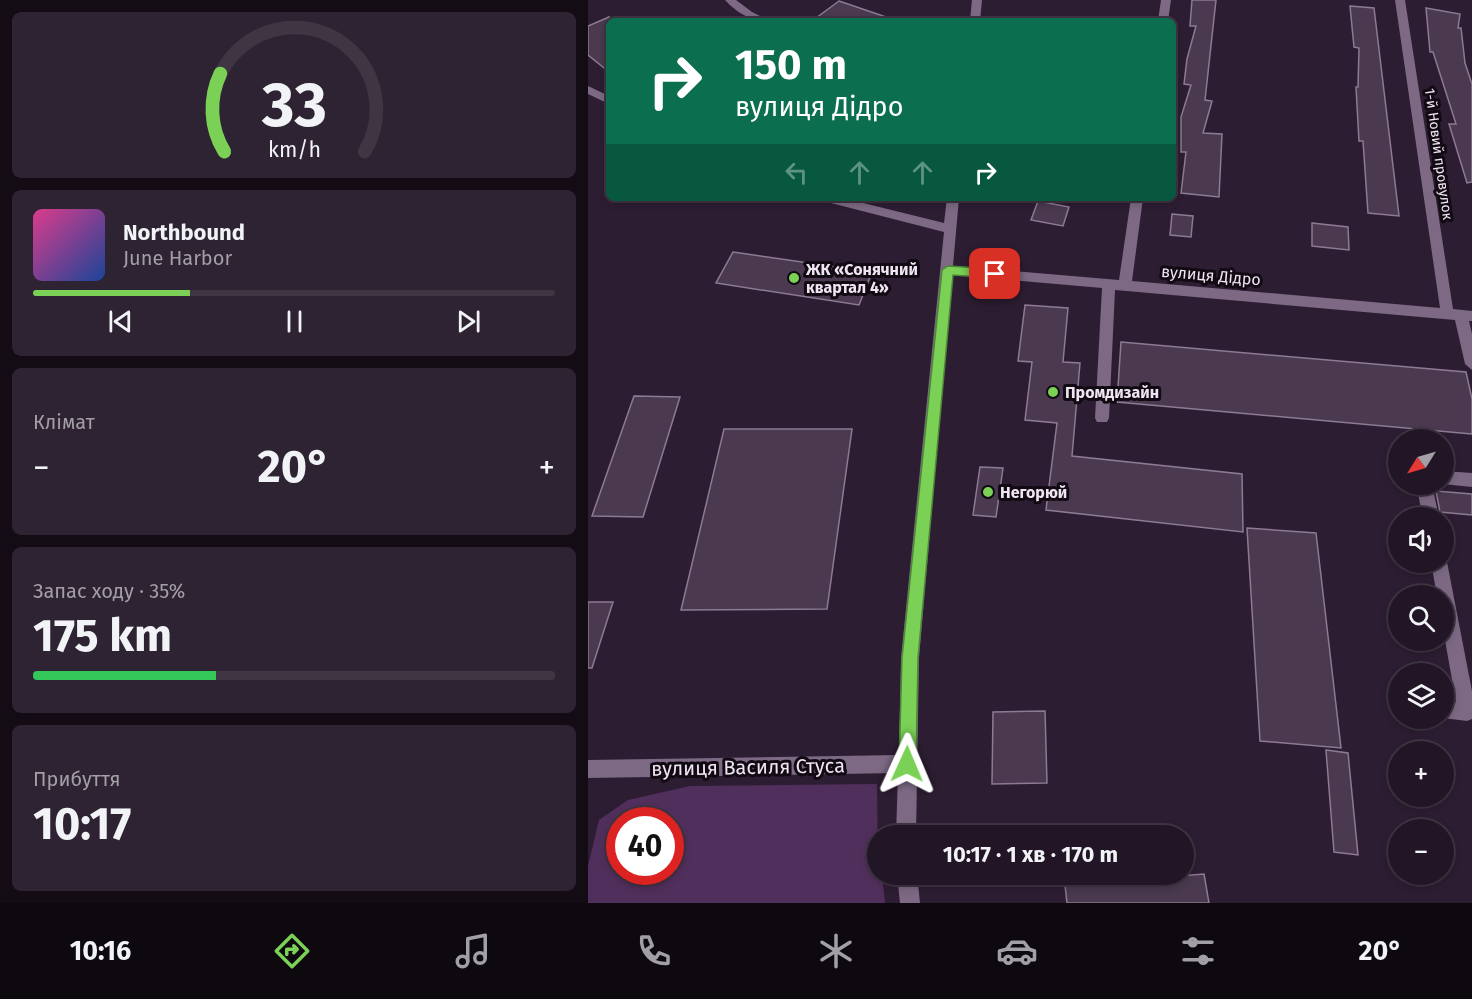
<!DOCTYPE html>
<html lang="uk">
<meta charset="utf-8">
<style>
body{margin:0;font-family:"Fira Sans",sans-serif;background:#2e2332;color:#f1f3f6;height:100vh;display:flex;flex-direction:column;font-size:22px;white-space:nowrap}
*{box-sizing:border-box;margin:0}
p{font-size:20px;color:#a29fa7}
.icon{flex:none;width:33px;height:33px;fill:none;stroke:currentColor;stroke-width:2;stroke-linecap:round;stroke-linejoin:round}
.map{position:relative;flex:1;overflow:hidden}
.panel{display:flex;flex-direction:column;gap:12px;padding:12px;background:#130c15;width:588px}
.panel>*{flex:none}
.banner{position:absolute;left:18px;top:18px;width:570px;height:183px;border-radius:9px;box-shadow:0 3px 9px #0003,0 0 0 2px #3f3543;background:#0b6e4f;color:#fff;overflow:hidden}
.needle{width:39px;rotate:233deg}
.tools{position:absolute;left:800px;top:429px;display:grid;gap:12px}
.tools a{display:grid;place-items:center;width:66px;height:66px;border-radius:50%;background:#221626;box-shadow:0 3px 9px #0003,0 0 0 2px #3f3543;font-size:30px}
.speed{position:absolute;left:18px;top:807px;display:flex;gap:12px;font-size:30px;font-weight:700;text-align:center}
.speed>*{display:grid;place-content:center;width:78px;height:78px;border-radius:50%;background:#221626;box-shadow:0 3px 9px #0003,0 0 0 2px #3f3543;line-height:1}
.speed .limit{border:9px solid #d22;background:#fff;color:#111}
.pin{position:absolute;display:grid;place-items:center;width:51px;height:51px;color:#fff;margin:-26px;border-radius:12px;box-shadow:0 3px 9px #0006}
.me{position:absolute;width:66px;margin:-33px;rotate:1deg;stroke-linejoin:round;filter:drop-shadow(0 0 4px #0008)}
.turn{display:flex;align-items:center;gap:21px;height:126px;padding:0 30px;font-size:27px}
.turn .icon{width:78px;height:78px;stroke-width:2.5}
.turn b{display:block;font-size:42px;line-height:51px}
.lanes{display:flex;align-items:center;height:57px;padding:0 30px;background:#0003;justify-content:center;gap:30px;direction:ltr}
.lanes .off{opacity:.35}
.big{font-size:45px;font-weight:700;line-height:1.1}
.panel .tile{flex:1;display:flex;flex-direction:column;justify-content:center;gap:9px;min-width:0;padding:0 21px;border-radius:9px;background:#2e2332}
.panel .dial{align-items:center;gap:0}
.dial svg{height:156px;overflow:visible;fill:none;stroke:#3f3543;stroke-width:7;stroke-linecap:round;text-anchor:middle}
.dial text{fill:#f1f3f6;stroke:none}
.song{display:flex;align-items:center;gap:18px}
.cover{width:72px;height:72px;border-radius:9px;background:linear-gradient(135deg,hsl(330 70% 55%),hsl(220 70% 35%))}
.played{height:6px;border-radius:3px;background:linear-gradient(90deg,#7ad156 30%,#3f3543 30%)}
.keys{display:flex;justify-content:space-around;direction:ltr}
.heat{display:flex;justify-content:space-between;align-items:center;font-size:33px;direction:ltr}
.charge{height:9px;border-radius:4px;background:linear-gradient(90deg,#34c759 35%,#3f3543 0)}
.trip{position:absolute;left:279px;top:825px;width:327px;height:60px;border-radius:30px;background:#221626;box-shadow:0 3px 9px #0003,0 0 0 2px #3f3543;font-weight:700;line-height:60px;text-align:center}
.tabs{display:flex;height:96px;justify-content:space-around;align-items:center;background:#0e090f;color:#a29fa7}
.tabs .icon{width:42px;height:42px}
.tabs .current{color:#7ad156}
.tabs b{font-size:27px;color:#f1f3f6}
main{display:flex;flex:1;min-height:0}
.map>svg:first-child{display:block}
.green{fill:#512f5c;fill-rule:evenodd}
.building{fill:#4a394f;stroke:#8d7a93;stroke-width:1.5}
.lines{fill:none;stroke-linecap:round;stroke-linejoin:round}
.minor{fill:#7d6984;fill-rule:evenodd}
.route{fill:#7ad156;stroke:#4f8838;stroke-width:1.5}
.poi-dot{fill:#7ad156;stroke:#110a13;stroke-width:2}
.labels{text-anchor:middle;stroke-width:6;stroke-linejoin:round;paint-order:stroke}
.far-street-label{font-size:14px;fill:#efe4f2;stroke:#110a13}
.poi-label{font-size:16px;font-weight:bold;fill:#efe4f2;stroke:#110a13;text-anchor:start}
.street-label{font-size:16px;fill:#efe4f2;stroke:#110a13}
.near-street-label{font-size:20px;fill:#efe4f2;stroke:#110a13}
</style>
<main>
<section class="panel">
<div class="tile dial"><svg viewBox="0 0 100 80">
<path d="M14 69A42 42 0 1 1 86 69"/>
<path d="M14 69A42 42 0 0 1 12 29" stroke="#7ad156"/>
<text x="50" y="56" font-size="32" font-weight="700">33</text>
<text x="50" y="72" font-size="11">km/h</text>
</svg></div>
<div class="tile">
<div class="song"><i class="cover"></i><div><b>Northbound</b><p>June Harbor</p></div></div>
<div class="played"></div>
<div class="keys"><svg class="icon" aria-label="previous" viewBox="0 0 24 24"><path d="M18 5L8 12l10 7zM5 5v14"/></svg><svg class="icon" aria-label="pause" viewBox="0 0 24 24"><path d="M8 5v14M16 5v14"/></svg><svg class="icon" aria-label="next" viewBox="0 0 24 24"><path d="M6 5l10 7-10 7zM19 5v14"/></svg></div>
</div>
<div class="tile"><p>Клімат</p>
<div class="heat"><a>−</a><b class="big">20°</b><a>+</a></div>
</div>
<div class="tile"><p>Запас ходу · 35%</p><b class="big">175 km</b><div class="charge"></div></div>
<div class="tile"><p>Прибуття</p><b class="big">10:17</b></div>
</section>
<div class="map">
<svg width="884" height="903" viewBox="0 0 884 903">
<rect width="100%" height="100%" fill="#2d1d32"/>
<path class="green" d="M 289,784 L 290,874 L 294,875 L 297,903 L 0,903 L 0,866 L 11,820 L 40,800 L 102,786 ZM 32,820 L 82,820 L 82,872 L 32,872 Z"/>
<g class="building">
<polygon points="604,0 628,0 617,100 624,101 615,133 634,134 631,197 593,193 598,152 593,152 593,117 603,85 596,84 599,59 608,26 602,26"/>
<polygon points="251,1 301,18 300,21 224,21"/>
<polygon points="762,6 786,8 811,216 780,213 775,141 771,141 768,87 770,87 771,48 766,47"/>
<polygon points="838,8 872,14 870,28 873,28 877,63 884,84 884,182 879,183 861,124 868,124 845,52 842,52"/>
<polygon points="21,17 21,72 0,55 0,26"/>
<polygon points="450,201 481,207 475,226 443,220"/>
<polygon points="584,214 605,216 603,237 582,235"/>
<polygon points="724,223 760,227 761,250 724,246"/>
<polygon points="145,252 284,272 271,305 128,283"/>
<polygon points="437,305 480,308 475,362 492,363 484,456 654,474 655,532 458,510 469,423 437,420 444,362 430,361"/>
<polygon points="533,342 878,372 884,399 884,434 529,402"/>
<polygon points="46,396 92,397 55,517 4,516"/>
<polygon points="136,429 264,429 239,609 93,610"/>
<polygon points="392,467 415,468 408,517 385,515"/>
<polygon points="848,491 884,494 884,515 852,512"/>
<polygon points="659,528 728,533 753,748 672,741"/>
<polygon points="0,602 25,602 4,668 0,668"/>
<polygon points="457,711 459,783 404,784 405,712"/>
<polygon points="738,750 760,753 770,855 746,852"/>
<polygon points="616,874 621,903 479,903 477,885"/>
</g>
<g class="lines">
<g class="minor">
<path d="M 137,0 L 148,0 L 164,12 L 182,21 C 163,21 150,14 137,0 Z"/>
<polygon points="384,0 394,0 392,21 382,21"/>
<polygon points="573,0 583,0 580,21 570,21"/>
<polygon points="807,0 817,0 865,309 884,311 884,321 881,321 884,334 884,370 877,364 867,320 527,290 521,418 519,422 509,422 507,418 514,288 364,275 331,658 328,836 308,836 310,773 0,778 0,760 311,755 313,658 356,232 239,202 233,198 255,198 356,223 359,198 371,198 365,266 531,280 543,198 555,198 544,281 852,308"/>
<polygon points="0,86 21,96 21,104 0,94"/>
<polygon points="855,471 884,473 884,487 855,484"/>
<polygon points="828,484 844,484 851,518 835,518"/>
<polygon points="855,556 859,562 884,691 884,719 879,721 855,718 855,700 868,702 855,629 855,596 849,596 843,562 855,562"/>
<polygon points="808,694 810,695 810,713 802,709 799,703 802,697"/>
<polygon points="309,874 329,874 332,903 312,903"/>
</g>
</g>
<polygon class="route" points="360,266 407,269 413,274 407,278 365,275 330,658 328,764 325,770 319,772 313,770 311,764 314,658 354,270"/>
<g class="poi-dot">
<circle cx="206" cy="278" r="6"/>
<circle cx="465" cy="392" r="6"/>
<circle cx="400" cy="492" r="6"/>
</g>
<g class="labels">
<g class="far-street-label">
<text transform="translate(851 154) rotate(82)" y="5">1-й Новий провулок</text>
</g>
<g class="poi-label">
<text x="218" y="275">ЖК «Сонячний<tspan x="218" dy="18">квартал 4»</tspan></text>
<text x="477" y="398">Промдизайн</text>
<text x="412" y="498">Негорюй</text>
</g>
<g class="street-label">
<text transform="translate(623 275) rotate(5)" y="6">вулиця Дідро</text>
</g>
<g class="near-street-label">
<text transform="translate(160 767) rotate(-1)" y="7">вулиця Василя Стуса</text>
</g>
</g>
</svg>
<div class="tools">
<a><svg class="needle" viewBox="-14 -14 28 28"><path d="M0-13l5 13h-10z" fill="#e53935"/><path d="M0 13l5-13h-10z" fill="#a29fa7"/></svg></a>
<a><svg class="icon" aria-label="sound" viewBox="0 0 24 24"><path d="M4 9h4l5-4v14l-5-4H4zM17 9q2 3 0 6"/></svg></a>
<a><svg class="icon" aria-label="search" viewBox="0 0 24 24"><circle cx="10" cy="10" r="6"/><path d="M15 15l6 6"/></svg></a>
<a><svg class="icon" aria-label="layers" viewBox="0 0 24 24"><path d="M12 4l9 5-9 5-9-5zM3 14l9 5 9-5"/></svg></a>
<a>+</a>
<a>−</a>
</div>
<div class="speed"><div class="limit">40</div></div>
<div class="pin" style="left:407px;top:274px;background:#d93025"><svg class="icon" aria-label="arrive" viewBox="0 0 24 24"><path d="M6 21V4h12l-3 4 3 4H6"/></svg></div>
<svg class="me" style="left:319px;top:764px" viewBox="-20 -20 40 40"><path d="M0-17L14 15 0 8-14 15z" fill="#7ad156" stroke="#fff" stroke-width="4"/></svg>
<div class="trip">10:17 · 1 хв · 170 m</div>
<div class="banner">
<div class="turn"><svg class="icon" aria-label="right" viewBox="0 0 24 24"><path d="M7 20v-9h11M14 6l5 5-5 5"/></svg><div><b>150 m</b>вулиця Дідро</div></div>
<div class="lanes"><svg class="icon off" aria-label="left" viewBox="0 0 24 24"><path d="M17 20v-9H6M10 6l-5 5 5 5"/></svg><svg class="icon off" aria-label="ahead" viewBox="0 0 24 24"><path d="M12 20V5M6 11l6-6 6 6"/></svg><svg class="icon off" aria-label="ahead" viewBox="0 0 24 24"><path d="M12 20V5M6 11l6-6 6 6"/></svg><svg class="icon" aria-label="right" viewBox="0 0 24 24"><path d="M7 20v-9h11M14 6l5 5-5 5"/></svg></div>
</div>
</div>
</main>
<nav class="tabs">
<b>10:16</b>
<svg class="icon current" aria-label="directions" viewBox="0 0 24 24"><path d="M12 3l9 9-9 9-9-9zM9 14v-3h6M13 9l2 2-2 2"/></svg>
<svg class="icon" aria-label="music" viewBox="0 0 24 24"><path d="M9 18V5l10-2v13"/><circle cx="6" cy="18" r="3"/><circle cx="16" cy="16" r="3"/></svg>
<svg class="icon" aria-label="phone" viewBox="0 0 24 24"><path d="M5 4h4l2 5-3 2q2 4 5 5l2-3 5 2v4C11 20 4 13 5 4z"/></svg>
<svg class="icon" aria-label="climate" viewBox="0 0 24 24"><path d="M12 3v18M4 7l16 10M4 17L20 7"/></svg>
<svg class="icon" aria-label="car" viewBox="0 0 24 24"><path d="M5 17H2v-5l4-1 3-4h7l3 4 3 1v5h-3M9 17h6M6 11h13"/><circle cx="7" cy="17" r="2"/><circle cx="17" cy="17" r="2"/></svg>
<svg class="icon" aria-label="filters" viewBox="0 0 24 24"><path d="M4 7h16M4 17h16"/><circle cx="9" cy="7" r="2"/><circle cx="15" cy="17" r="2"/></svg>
<b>20°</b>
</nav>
